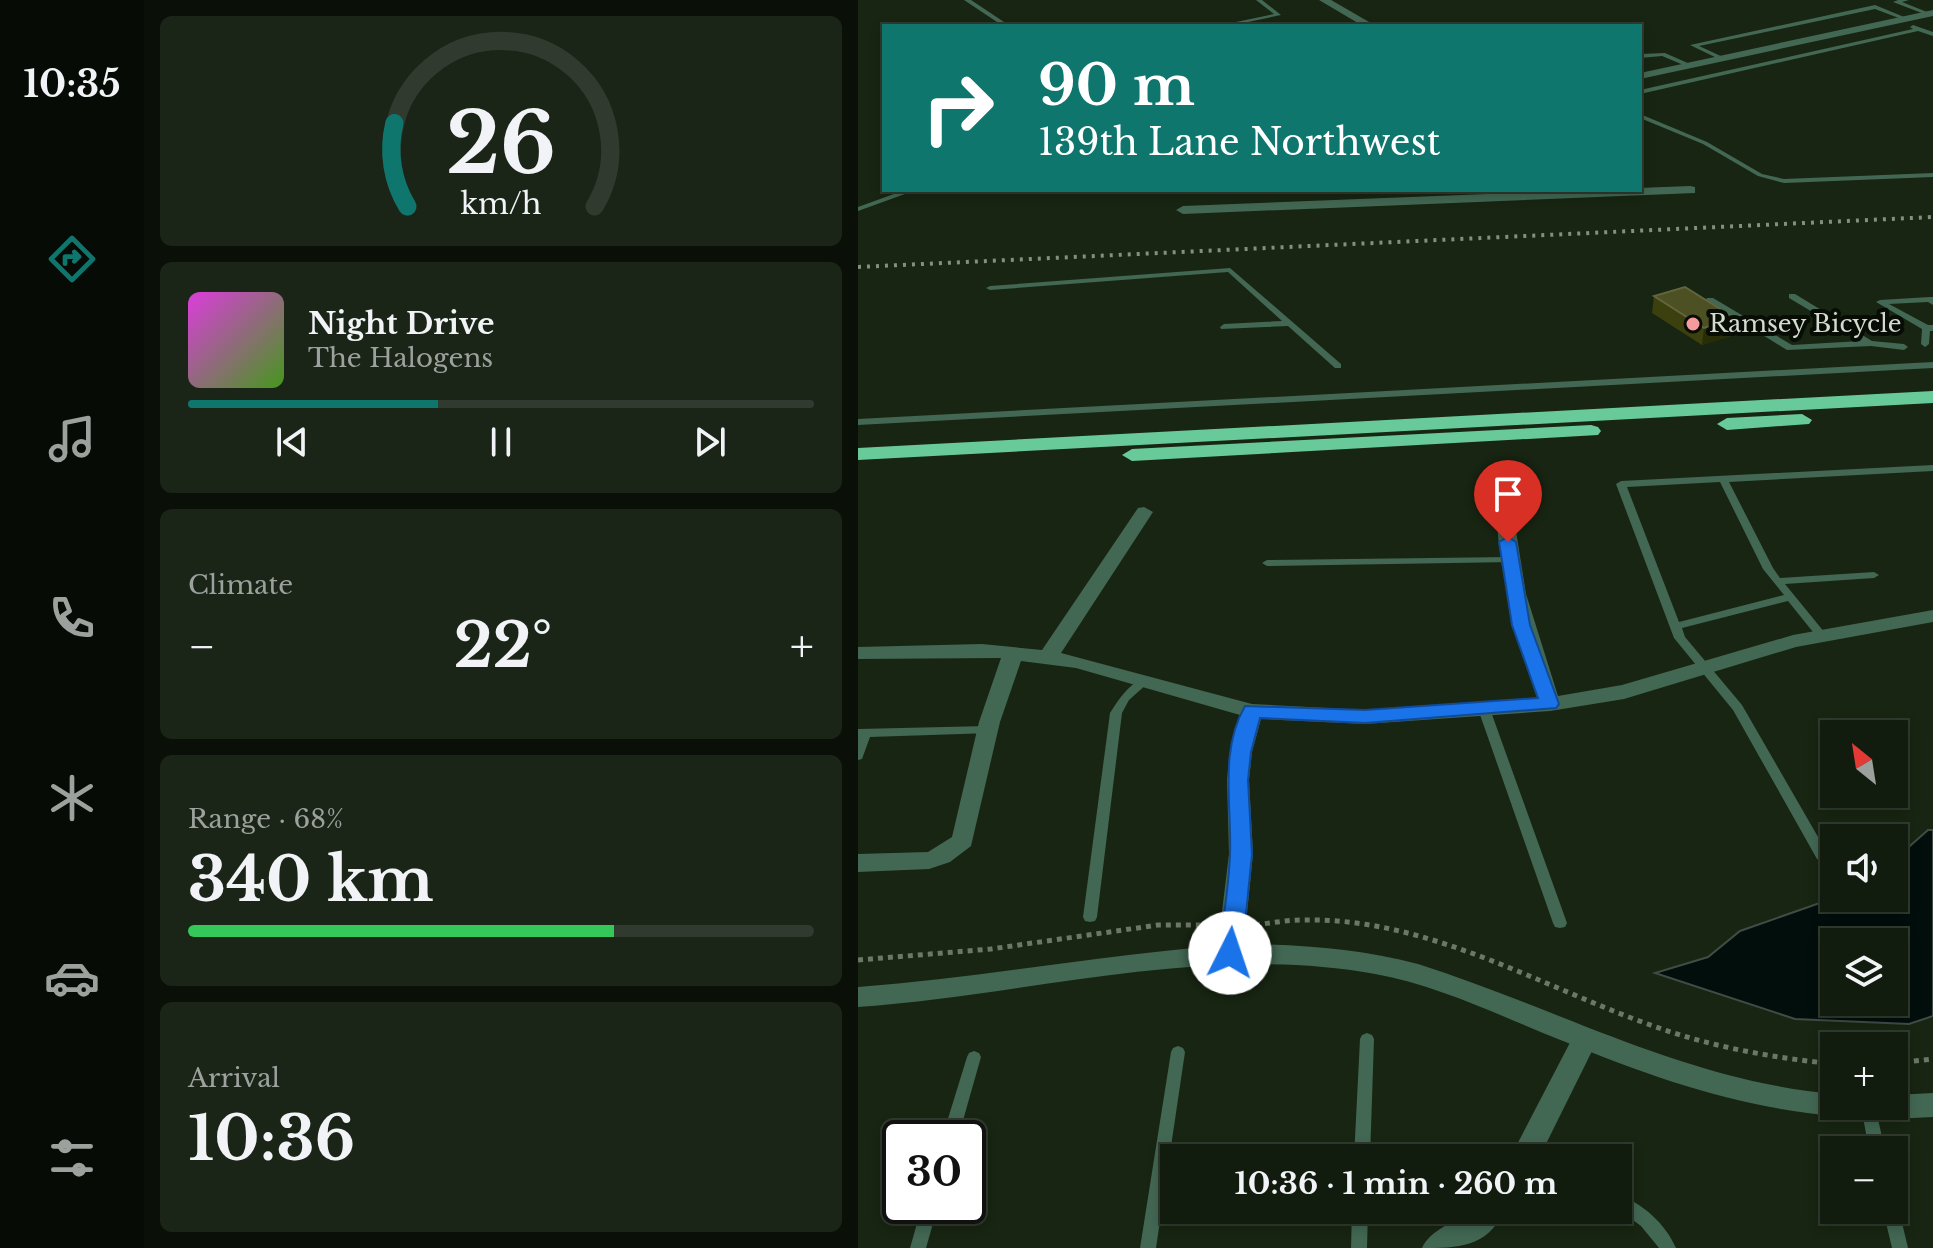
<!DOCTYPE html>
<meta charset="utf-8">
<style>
body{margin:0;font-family:"Libre Baskerville",serif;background:#1b2517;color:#f1f3f6;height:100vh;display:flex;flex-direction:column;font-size:30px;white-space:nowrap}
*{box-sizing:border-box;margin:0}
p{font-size:26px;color:#9ca19e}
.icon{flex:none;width:44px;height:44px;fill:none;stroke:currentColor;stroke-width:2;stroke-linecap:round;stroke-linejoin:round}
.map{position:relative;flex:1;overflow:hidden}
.panel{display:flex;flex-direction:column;gap:16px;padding:16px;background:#0a0f08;width:714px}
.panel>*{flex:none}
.guide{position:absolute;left:24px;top:24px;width:760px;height:168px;border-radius:0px;box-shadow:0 4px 12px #0003,0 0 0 2px #313a2e;background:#0f766e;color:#fff;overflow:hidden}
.needle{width:52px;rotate:330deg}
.buttons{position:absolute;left:962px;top:720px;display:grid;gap:16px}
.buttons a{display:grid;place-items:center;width:88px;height:88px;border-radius:0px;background:#121c0e;box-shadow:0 4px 12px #0003,0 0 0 2px #313a2e;font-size:40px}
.speed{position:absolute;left:24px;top:1120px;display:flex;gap:16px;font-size:40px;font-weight:700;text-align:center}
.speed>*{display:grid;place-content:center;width:104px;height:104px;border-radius:50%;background:#121c0e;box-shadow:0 4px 12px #0003,0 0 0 2px #313a2e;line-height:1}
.speed .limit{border:4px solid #111;border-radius:12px;background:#fff;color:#111}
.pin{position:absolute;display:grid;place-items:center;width:68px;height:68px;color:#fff;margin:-82px -34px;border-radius:50% 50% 50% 0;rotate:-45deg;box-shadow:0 0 8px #0007}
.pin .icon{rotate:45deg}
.me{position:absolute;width:88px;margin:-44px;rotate:4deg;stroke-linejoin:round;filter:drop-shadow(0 0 6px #0008)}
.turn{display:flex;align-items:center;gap:28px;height:168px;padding:0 24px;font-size:36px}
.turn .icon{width:104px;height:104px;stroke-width:2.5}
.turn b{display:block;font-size:56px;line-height:68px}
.big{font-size:60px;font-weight:800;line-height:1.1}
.panel .tile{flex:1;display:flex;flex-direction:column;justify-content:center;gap:12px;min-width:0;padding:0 28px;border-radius:12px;background:#1b2517}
.panel .dial{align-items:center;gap:0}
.dial svg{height:208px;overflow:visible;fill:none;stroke:#313a2e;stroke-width:7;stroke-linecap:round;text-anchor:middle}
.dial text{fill:#f1f3f6;stroke:none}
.song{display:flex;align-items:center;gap:24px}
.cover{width:96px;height:96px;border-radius:12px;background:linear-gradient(135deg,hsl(300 70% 55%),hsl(100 70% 35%))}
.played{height:8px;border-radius:4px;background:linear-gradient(90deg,#0f766e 40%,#313a2e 40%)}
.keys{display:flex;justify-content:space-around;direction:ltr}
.heat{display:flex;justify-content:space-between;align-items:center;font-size:44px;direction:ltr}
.charge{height:12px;border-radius:6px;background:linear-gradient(90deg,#34c759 68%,#313a2e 0)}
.trip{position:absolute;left:302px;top:1144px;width:472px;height:80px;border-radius:0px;background:#121c0e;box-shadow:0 4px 12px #0003,0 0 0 2px #313a2e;font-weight:800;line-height:80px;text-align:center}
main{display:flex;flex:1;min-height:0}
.tabs{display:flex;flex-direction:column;width:144px;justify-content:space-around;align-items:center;background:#070b06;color:#9ca19e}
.tabs .icon{width:56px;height:56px}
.tabs .active{color:#0f766e}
.tabs b{font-size:36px;color:#f1f3f6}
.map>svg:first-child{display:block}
.water{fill:#010e0c;stroke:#404c46;stroke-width:2;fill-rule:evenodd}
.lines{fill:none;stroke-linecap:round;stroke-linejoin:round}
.path{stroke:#6d7767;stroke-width:5;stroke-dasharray:5 5;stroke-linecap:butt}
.service{fill:#426753;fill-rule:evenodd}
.minor{fill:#426753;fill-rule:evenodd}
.tertiary{fill:#426753;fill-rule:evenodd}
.motorway{fill:#69ca99;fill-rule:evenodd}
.rail{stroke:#858f81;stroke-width:4;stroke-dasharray:3 6;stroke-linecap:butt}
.wall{fill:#3c3f0e}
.shaded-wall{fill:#272d07}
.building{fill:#4d5023;stroke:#62653e;stroke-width:2}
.route{fill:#1a73e8;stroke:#114b97;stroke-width:2}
.poi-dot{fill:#f59b9d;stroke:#070c05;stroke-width:3}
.labels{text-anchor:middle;stroke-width:8;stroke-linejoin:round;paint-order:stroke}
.far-poi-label{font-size:24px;fill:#d3dbcf;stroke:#070c05;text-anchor:start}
</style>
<main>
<nav class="tabs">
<b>10:35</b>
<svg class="icon active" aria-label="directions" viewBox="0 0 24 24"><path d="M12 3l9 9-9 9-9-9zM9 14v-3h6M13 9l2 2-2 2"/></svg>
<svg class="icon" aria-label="music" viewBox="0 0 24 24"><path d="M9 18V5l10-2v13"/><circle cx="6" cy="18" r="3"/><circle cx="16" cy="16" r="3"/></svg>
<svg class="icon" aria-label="phone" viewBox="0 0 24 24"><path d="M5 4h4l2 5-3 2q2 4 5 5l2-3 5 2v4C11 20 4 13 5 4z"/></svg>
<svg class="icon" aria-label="climate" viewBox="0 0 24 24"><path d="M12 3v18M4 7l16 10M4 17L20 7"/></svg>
<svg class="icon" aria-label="car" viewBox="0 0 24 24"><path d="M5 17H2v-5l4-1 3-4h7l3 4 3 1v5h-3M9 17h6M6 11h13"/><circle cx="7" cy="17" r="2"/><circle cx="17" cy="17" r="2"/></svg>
<svg class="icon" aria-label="filters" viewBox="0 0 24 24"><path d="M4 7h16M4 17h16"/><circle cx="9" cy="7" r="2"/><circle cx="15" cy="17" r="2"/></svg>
</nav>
<section class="panel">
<div class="tile dial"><svg viewBox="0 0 100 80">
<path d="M14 69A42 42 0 1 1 86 69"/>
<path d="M14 69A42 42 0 0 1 9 37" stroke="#0f766e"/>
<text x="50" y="56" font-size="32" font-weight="700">26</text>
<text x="50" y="72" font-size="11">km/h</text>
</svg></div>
<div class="tile">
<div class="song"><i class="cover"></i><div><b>Night Drive</b><p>The Halogens</p></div></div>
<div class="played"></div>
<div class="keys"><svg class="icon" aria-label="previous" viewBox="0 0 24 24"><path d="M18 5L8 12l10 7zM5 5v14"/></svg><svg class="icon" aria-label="pause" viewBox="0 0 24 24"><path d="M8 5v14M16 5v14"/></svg><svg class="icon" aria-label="next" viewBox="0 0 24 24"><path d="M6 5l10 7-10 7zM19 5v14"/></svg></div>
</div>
<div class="tile"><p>Climate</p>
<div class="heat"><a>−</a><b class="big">22°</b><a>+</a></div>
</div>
<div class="tile"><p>Range · 68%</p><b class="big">340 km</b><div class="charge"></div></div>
<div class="tile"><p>Arrival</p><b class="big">10:36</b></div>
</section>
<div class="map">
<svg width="1075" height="1248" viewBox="0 0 1075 1248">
<rect width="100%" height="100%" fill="#182512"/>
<path class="water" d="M 1070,830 L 1075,830 L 1075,1016 L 1051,1024 L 937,1019 L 797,973 L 850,957 L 882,931 L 976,898 L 1036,898 L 1036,860 ZM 976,942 L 1036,942 L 1036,1002 L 976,1002 Z"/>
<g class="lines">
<g class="path">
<path d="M 397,925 C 413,923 429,920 445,920 C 572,917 688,990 804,1029 C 859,1048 918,1058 976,1064"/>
<polyline points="0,960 133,949 300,925 353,925"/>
<polyline points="1036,1063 1075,1059"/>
</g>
<g class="service">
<polygon points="106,0 113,0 152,26 145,26"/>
<polygon points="398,0 404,0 423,15 371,26 359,26 416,14"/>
<polygon points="1040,0 1051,0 1044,2 1074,14 1069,15 1035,2"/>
<polygon points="1017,5 1051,19 1046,20 1017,9 841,46 865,57 865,59 863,60 832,45"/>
<polygon points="1055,25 1075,32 1075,36 1060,31 782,94 782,90 1055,29 1052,27"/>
<polygon points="807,53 832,64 833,65 828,66 804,56 782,58 782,54"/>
<polygon points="782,114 849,142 904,174 926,179 1075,173 1075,177 926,183 900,176 845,144 782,118"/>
<polygon points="47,190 58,190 0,211 0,207"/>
<polygon points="372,268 483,364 483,368 477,368 430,326 363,329 362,327 366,324 424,321 370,272 132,290 128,288 132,286"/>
<polygon points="931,294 937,294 1014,341 1046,344 1050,347 1046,350 1013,346 929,350 848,300 849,298 855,298 934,345 1003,341 931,298"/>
<polygon points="1072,297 1075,297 1075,305 1070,302 1031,304 1070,325 1075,325 1075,331 1072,331 1071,344 1067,347 1063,344 1064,329 1018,302 1022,300"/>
<polygon points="1075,362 1075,368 0,425 0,419"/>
<path d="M 1075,465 L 1075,471 L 871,482 L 915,568 L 922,578 L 1016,572 L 1021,575 L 1016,578 L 927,584 L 967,633 L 969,635 L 967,637 L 959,637 L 930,601 L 824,628 L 827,637 L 884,705 L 971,856 L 969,859 L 964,861 L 959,859 L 875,710 L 816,638 L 758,484 L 763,481 ZM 862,482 L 905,569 L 926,595 L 821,622 L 769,487 Z"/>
<polygon points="651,557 656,560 655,562 409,566 404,563 409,560"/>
<path d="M 284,679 L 290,683 L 271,700 L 264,713 L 239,917 L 237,921 L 232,922 L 227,921 L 225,917 L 252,713 C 261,699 269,686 284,679 Z"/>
<polygon points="626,705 632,709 709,923 707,927 702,928 697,927 695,923 620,709"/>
<polygon points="129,726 133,727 135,730 133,733 12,737 4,759 0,760 0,729"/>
<polygon points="509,1033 514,1035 516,1039 512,1158 496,1158 502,1039 504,1035"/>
<polygon points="320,1046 325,1048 327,1052 298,1248 282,1248 313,1052 315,1048"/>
<polygon points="116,1051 121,1053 123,1057 100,1138 84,1138 109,1057 111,1053"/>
<polygon points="1003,1106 1017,1106 1027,1150 1011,1150"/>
<path d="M 760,1194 C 785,1204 807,1223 818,1248 L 801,1248 L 783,1226 L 760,1209 Z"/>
<polygon points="1036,1204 1039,1205 1041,1210 1050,1248 1034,1248 1025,1210 1036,1210"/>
<polygon points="64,1206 80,1206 68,1248 52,1248"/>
<polygon points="494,1210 510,1210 509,1248 493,1248"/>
</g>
<g class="minor">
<polygon points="461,0 473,0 518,26 505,26"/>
<polygon points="1075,10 1075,16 782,79 782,73"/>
<polygon points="832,186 837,187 837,193 325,214 318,210 325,206"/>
<path d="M 286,507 L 295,512 L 203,653 L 394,704 L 507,710 L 679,698 C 659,641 644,585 639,525 L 648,519 L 657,525 L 668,594 L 700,696 L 764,685 L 935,635 L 1075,610 L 1075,622 L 938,647 L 766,699 L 692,711 L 507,724 L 403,719 L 394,752 L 391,780 L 395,854 L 385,953 L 381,960 L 372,963 L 363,960 L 359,953 L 371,854 L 369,780 L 372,752 L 382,715 L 218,668 L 163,661 L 142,722 L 113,846 L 92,862 L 71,869 L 0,872 L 0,854 L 70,852 L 94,837 L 121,722 L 143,658 L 0,659 L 0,647 L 124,644 L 184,650 L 280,508 Z"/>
<polygon points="727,1028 736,1031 740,1039 681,1158 652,1158 718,1031"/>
<path d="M 611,1210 L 647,1210 C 629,1248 600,1248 564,1248 C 572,1230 596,1223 611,1210 Z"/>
</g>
<path class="tertiary" d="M 388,944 C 446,945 503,949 560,964 C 699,1008 828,1081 976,1094 L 976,1106 L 1036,1106 L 1036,1095 L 1075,1093 L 1075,1117 C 937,1125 832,1093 705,1041 C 644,1017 583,986 517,974 C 345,943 171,995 0,1007 L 0,987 C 130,977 258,952 388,944 Z"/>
<g class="motorway">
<polygon points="1075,391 1075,403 0,460 0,448"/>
<polygon points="944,414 954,420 951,424 869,430 859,424 869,418"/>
<polygon points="733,425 740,427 743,431 740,435 274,461 264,455 274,449"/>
</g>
<polyline class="rail" points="0,267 1075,217"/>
</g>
<polygon class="wall" points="796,296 878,319 876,335 844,345 794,313"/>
<polygon class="shaded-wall" points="878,319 876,335 844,345 846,328"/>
<polygon class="building" points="827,287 878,319 846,328 796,296"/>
<path class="route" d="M 650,537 L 658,542 L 672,625 L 701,704 L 698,708 L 507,723 L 402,718 L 393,752 L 390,780 L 394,854 L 384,953 L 381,959 L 372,962 L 364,959 L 361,953 C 365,920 371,886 372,854 C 374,805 361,751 387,706 L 507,710 L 680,698 L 654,625 L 641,542 Z"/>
<circle class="poi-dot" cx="835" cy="324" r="8"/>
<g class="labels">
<g class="far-poi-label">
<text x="851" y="332">Ramsey Bicycle</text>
</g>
</g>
</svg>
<div class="buttons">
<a><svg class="needle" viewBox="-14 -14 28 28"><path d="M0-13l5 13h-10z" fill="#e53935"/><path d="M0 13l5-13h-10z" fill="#9ca19e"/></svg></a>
<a><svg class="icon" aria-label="sound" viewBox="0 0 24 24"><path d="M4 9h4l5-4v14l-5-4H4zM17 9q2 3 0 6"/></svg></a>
<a><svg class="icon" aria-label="layers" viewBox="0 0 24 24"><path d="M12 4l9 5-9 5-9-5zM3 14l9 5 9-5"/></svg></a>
<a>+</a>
<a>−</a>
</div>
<div class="speed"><div class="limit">30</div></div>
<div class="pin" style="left:650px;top:542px;background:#d93025"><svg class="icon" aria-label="arrive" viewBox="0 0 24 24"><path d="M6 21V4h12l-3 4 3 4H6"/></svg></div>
<svg class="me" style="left:372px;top:953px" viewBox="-20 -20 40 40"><circle r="19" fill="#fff"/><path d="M0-13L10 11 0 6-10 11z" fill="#1a73e8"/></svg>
<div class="trip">10:36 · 1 min · 260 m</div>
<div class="guide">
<div class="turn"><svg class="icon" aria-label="right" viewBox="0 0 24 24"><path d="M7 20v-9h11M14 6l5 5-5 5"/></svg><div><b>90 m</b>139th Lane Northwest</div></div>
</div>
</div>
</main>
